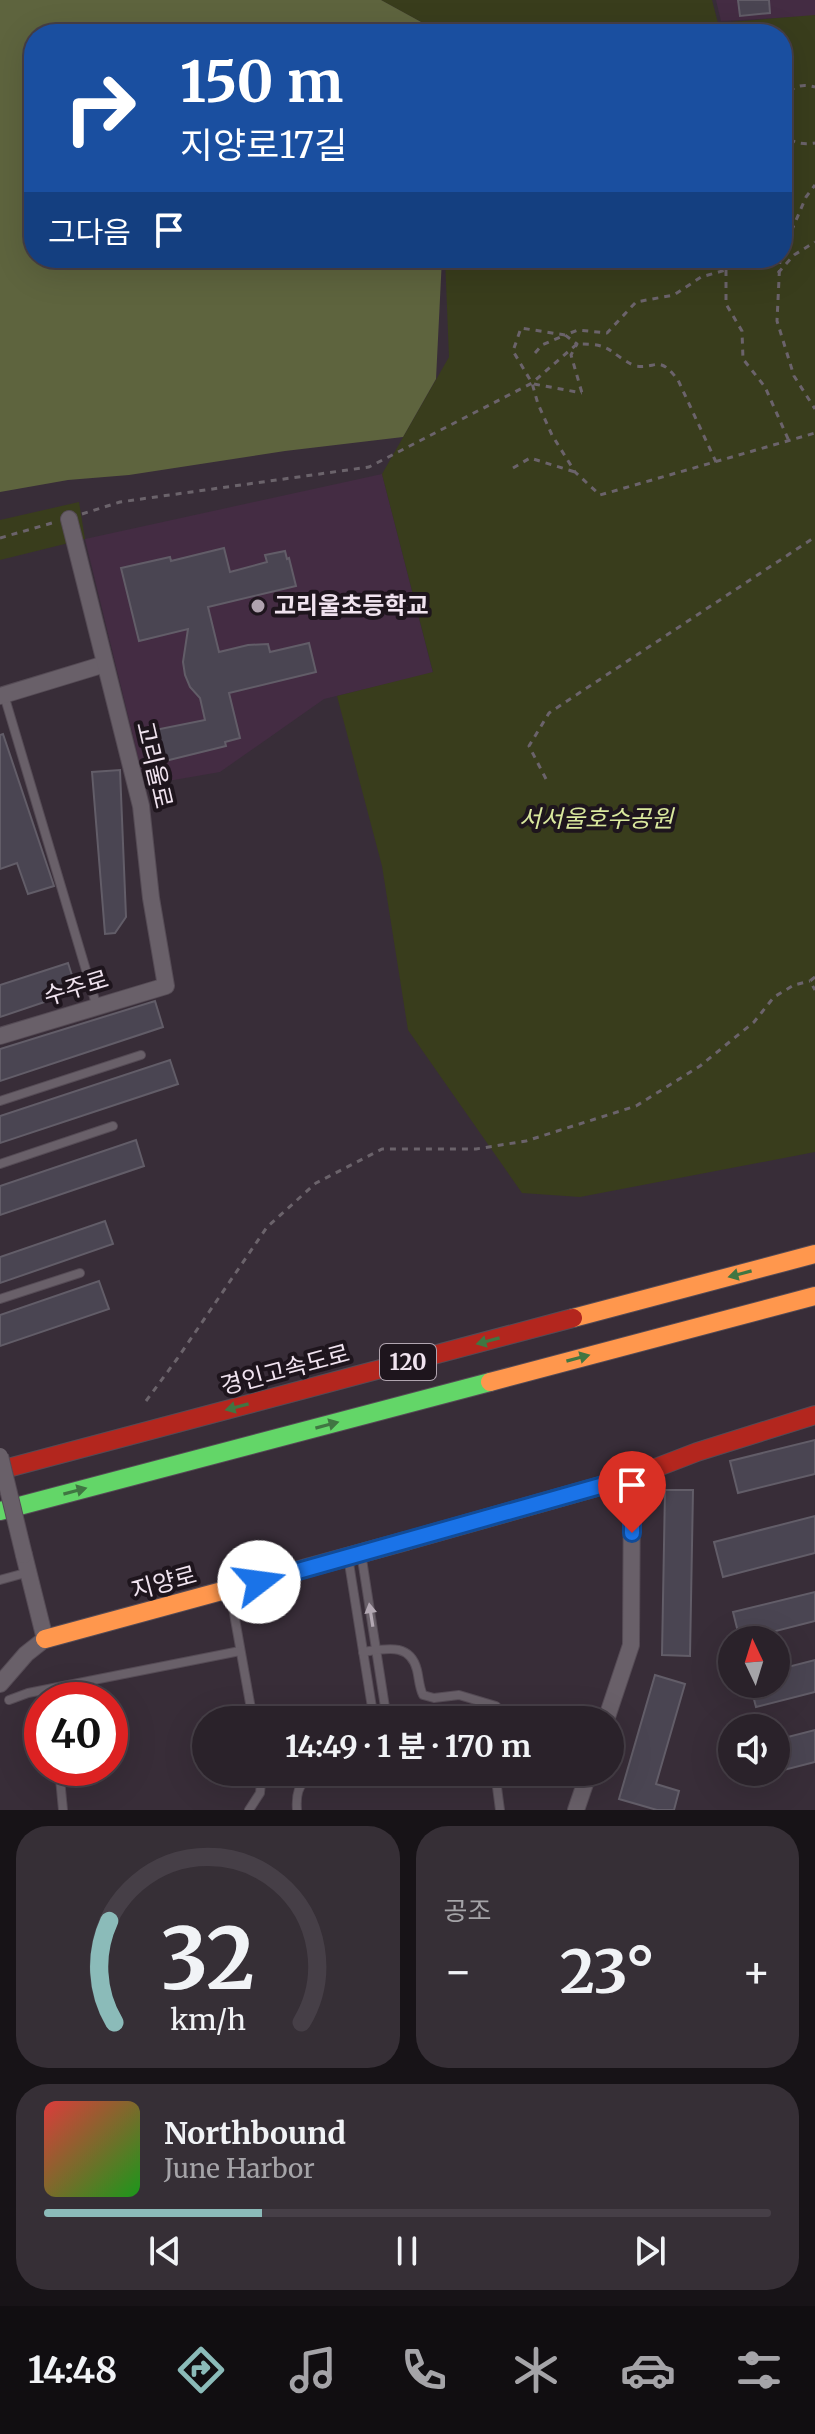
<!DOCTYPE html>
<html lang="ko">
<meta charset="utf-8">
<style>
body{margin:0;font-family:Merriweather,"Noto Sans KR",serif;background:#362f36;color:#f1f3f6;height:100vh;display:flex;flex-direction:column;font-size:30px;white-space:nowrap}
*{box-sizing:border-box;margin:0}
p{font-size:26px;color:#a5a4a8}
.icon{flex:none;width:44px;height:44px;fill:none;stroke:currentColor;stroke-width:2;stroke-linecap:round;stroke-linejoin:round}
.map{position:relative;height:1810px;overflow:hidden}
.side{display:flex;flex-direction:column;gap:16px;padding:16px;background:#171317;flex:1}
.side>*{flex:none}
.top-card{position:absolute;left:24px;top:24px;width:768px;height:244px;border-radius:32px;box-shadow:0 8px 32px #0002,0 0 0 2px #463f47;background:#1a4fa0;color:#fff;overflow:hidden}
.needle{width:52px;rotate:356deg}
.fabs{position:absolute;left:718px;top:1626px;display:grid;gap:16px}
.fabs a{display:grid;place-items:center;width:72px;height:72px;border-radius:50%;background:#2a222a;box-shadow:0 8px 32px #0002,0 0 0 2px #463f47;font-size:40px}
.speed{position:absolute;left:24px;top:1682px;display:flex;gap:16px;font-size:40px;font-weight:700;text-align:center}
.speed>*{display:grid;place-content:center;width:104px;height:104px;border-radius:50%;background:#2a222a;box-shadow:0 8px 32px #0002,0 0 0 2px #463f47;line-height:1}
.speed .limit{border:12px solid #d22;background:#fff;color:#111}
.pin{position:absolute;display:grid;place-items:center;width:68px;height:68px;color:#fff;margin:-82px -34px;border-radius:50% 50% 50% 0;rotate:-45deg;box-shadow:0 0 8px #0007}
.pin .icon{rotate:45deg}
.me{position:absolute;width:88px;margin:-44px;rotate:75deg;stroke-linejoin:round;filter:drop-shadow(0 0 6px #0008)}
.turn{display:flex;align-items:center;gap:28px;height:168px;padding:0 24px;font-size:36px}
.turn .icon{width:104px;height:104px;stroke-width:2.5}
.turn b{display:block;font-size:56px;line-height:68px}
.then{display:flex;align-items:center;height:76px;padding:0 24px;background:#0003;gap:16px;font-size:30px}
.big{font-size:60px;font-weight:700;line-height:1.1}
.side .widget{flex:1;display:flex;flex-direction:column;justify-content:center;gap:12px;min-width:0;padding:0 28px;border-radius:32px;background:#362f36}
.side .dial{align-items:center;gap:0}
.dial svg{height:208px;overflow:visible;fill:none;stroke:#463f47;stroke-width:7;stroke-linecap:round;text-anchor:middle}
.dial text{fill:#f1f3f6;stroke:none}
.song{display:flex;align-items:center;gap:24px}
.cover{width:96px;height:96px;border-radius:12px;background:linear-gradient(135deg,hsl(0 70% 55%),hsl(120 70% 35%))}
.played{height:8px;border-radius:4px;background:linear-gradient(90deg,#8bbbb9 30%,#463f47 30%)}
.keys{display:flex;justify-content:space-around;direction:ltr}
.heat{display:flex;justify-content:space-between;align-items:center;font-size:44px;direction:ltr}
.side .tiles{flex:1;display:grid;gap:16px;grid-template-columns:1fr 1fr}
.widget:last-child{grid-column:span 2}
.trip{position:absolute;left:192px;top:1706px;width:432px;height:80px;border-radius:40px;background:#2a222a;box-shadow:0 8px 32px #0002,0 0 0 2px #463f47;font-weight:700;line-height:80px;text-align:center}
.menu{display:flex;height:128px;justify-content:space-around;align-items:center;background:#110e11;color:#a5a4a8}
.menu .icon{width:56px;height:56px}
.menu .selected{color:#8bbbb9}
.menu b{font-size:36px;color:#f1f3f6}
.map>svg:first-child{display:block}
.built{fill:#442c43}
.green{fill:#393d1c}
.forest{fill:#5e643e}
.building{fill:#4a4552;stroke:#625d68;stroke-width:2}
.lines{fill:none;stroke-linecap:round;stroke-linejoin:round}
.lane-casing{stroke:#554b55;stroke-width:10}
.street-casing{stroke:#554b55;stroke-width:18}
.fast-casing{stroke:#554b55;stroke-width:20}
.slow-casing{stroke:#554b55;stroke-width:20}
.jam-casing{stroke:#554b55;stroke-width:20}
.path{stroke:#6b636b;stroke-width:3;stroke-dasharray:6 6;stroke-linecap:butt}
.lane{stroke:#696069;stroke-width:8}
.street{stroke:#696069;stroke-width:16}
.fast{stroke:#63d668;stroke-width:18}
.slow{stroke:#ff974d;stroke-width:18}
.jam{stroke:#b3261e;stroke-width:18}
.street-bridge-casing{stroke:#554b55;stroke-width:18;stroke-linecap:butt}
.street-bridge{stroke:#696069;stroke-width:16}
.oneway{fill:#407642}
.oneway2{fill:#b3a8b3}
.route-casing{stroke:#114b97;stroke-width:20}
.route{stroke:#1a73e8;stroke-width:14}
.poi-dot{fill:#b0a3af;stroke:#1e151d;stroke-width:3}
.labels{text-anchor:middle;stroke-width:8;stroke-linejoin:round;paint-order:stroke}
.shield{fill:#1e151d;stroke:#b1a5b0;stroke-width:2}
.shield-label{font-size:22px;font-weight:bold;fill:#f0e3ef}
.poi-label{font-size:24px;font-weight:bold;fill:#f0e3ef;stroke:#1e151d;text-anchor:start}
.street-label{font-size:24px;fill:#f0e3ef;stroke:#1e151d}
.park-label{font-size:24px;font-style:italic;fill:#dae99e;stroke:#1e151d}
</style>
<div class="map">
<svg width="815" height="1810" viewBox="0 0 815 1810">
<rect width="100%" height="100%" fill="#382d38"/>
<g class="built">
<polygon points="716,0 815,0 815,16 721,21"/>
<polygon points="382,474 433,673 324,699 220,772 145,785 85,539"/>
</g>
<g class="green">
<polygon points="381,0 712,0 718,23 815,15 815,1152 580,1197 522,1193 408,1030 382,866 337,696 433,672 382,474 449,357 445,258 782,258 782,34 443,34"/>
<polygon points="79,502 85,539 0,560 0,520"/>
</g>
<polygon class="forest" points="0,0 381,0 443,34 34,34 34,258 442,258 436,379 403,437 285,451 129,475 68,480 0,492"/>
<g class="building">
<polygon points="738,0 769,0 770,13 740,16"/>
<polygon points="224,548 230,572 267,562 265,555 285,551 287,559 289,558 296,586 208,607 219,652 248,645 268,644 270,652 309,643 316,672 229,693 240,738 225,742 226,746 153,764 145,732 205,720 200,698 190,687 185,675 183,662 188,629 139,641 121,568 170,557 171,561"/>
<polygon points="3,734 54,886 28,894 17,863 0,869 0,735"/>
<polygon points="120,770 126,917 115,933 105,934 92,772"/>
<polygon points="68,963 77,991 0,1017 0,985"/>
<polygon points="155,1001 163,1027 0,1081 0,1049"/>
<polygon points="170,1060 178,1084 0,1143 0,1116"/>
<polygon points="136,1140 144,1166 0,1215 0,1186"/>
<polygon points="105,1221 113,1244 0,1283 0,1257"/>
<polygon points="99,1281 109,1309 0,1346 0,1315"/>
<polygon points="815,1440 815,1474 738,1493 730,1461"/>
<polygon points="665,1490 693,1490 690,1656 662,1655"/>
<polygon points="815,1516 815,1553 723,1577 714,1542"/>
<polygon points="815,1592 815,1621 740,1640 733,1612"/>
<polygon points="815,1660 815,1692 756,1707 750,1684 776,1684 776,1670"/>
<polygon points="655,1675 685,1684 656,1784 679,1791 674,1810 657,1810 619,1799"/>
<polygon points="815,1730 815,1762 776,1772 776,1740"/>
</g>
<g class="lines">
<defs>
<g id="lane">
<polyline points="4,695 97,1007"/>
<polyline points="0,1101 141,1055"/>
<polyline points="0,1164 113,1126"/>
<polyline points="0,1299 80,1273"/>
<polyline points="362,1559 387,1720"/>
<polyline points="349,1563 374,1720"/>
<polyline points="0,1580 29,1572"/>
<polyline points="230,1591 253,1720"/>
<path d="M 363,1652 C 385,1649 410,1642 417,1670 C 419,1678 419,1687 423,1695 L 434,1698 L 459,1695 L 496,1706"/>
<polyline points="9,1700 28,1693 240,1651"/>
<polyline points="59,1768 63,1810"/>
<polyline points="495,1772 500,1810"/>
<polyline points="249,1810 260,1793 262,1772"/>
<path d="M 297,1810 C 294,1773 315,1778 344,1772"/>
</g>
<g id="street">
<polyline points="0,696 105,664"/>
<polyline points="0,1036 166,986 151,898 141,806 69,519"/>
<polyline points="0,1684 26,1654 45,1639 24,1555"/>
<polyline points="606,1720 631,1645 632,1477"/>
<polyline points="576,1810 589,1772"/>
</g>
<polyline id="fast" points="0,1511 490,1382"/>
<g id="slow">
<polyline points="573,1318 815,1254"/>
<polyline points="490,1382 815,1296"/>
<polyline points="45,1639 406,1541"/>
</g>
<g id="jam">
<polyline points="0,1470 573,1318"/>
<polyline points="406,1541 632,1477 697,1452 815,1415"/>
</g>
</defs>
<use href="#lane" class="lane-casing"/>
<use href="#street" class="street-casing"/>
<use href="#fast" class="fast-casing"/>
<use href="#slow" class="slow-casing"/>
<use href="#jam" class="jam-casing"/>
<g class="path">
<path d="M 782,101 C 790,87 800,83 815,87"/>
<path d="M 782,130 C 789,143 801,145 815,143"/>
<polyline points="782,234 793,227"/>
<polyline points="782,253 806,197 815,185"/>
<polyline points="744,258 726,270 701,277 674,295 636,302 607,333 578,330 565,335 521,328 513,351 532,383 538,404 552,435 575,472 600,495 815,433"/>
<polyline points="780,258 777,321 794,376 815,409"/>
<polyline points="726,270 726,304 742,331 743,359 765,387 789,441"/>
<polyline points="778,273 794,255 815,242"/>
<polyline points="535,353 542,345 565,335 577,344 571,355 582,393"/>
<polyline points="534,384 582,393"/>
<polyline points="513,468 530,458 575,472"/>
<path d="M 82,514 L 120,502 L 369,467 L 532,383 L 577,344 C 613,343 608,353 635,366 C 658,369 658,354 678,380 L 716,462"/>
<polyline points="0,538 52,523"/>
<polyline points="546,779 529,746 549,713 815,537"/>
<polyline points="815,977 810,981 815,990"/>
<polyline points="146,1401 177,1359 267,1227 316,1183 382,1149 476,1149 526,1141 636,1106 700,1066 754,1022 774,997 794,985 810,981"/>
</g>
<use href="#lane" class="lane"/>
<use href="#street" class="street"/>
<use href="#fast" class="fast"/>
<use href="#slow" class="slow"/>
<use href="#jam" class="jam"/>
<defs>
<polyline id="street-bridge" points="0,1456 24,1555"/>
</defs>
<use href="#street-bridge" class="street-bridge-casing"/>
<use href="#street-bridge" class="street-bridge"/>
</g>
<defs><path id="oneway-solid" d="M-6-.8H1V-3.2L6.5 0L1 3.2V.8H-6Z" transform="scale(2)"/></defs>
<g class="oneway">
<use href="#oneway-solid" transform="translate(740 1274) rotate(165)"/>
<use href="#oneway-solid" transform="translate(488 1341) rotate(165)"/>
<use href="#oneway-solid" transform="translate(578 1358) rotate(-15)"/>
<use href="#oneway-solid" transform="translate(237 1407) rotate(165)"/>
<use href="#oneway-solid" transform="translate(327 1425) rotate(-15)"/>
<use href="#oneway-solid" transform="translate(75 1491) rotate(-15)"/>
</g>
<use class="oneway2" href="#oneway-solid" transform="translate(371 1615) rotate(-99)"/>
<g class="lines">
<defs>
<polyline id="route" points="259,1582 632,1477 632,1533"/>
</defs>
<use href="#route" class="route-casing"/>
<use href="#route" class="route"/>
</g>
<circle class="poi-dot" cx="258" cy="606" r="8"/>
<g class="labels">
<rect class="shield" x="380" y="1344" width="56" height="36" rx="6"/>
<g class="shield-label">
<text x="408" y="1370">120</text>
</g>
<g class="poi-label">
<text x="274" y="614">고리울초등학교</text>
</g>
<g class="street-label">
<text transform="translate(154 765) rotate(77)" y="8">고리울로</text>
<text transform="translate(76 988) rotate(-17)" y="8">수주로</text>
<text transform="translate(285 1370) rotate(-15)" y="8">경인고속도로</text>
<text transform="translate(164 1583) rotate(-15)" y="8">지양로</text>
</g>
<g class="park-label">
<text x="596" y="827">서서울호수공원</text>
</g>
</g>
</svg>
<div class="fabs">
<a><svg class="needle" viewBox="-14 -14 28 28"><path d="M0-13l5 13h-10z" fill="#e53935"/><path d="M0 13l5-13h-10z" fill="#a5a4a8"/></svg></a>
<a><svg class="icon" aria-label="sound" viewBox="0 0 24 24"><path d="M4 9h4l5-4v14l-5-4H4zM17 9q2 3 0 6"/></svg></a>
</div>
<div class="speed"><div class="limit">40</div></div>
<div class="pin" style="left:632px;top:1533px;background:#d93025"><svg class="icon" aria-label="arrive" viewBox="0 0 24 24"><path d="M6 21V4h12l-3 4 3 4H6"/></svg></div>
<svg class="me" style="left:259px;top:1582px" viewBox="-20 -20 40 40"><circle r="19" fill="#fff"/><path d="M0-13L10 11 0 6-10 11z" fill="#1a73e8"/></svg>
<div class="trip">14:49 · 1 분 · 170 m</div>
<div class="top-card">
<div class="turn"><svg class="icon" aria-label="right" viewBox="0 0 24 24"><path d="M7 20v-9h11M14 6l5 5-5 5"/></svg><div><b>150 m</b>지양로17길</div></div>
<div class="then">그다음<svg class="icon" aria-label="arrive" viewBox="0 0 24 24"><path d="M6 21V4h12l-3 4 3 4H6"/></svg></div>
</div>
</div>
<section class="side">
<div class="tiles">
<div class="widget dial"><svg viewBox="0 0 100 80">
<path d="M14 69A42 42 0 1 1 86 69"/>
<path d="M14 69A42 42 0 0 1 12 30" stroke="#8bbbb9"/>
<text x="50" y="56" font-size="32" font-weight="700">32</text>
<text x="50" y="72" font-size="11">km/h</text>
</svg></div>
<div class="widget"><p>공조</p>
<div class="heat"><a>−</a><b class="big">23°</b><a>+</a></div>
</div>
<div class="widget">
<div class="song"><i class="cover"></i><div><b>Northbound</b><p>June Harbor</p></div></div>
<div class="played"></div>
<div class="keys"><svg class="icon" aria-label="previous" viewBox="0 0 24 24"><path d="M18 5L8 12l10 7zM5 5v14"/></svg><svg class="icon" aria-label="pause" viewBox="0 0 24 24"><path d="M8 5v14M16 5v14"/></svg><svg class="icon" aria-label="next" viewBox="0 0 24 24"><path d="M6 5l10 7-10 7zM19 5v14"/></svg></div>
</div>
</div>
</section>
<nav class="menu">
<b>14:48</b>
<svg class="icon selected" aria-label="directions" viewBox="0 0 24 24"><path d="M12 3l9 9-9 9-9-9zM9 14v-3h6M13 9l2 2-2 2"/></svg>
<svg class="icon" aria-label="music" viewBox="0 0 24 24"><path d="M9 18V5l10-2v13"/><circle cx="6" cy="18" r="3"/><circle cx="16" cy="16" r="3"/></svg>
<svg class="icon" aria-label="phone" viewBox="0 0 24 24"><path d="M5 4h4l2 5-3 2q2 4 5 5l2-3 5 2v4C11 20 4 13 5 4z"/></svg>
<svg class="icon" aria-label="climate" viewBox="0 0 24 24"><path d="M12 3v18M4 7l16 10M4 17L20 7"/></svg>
<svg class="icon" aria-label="car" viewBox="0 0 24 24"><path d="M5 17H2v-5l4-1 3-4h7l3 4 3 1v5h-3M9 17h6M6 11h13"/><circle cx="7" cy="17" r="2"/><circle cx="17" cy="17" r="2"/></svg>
<svg class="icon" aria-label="filters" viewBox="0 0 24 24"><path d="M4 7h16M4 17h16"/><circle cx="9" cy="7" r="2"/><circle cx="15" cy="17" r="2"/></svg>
</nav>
